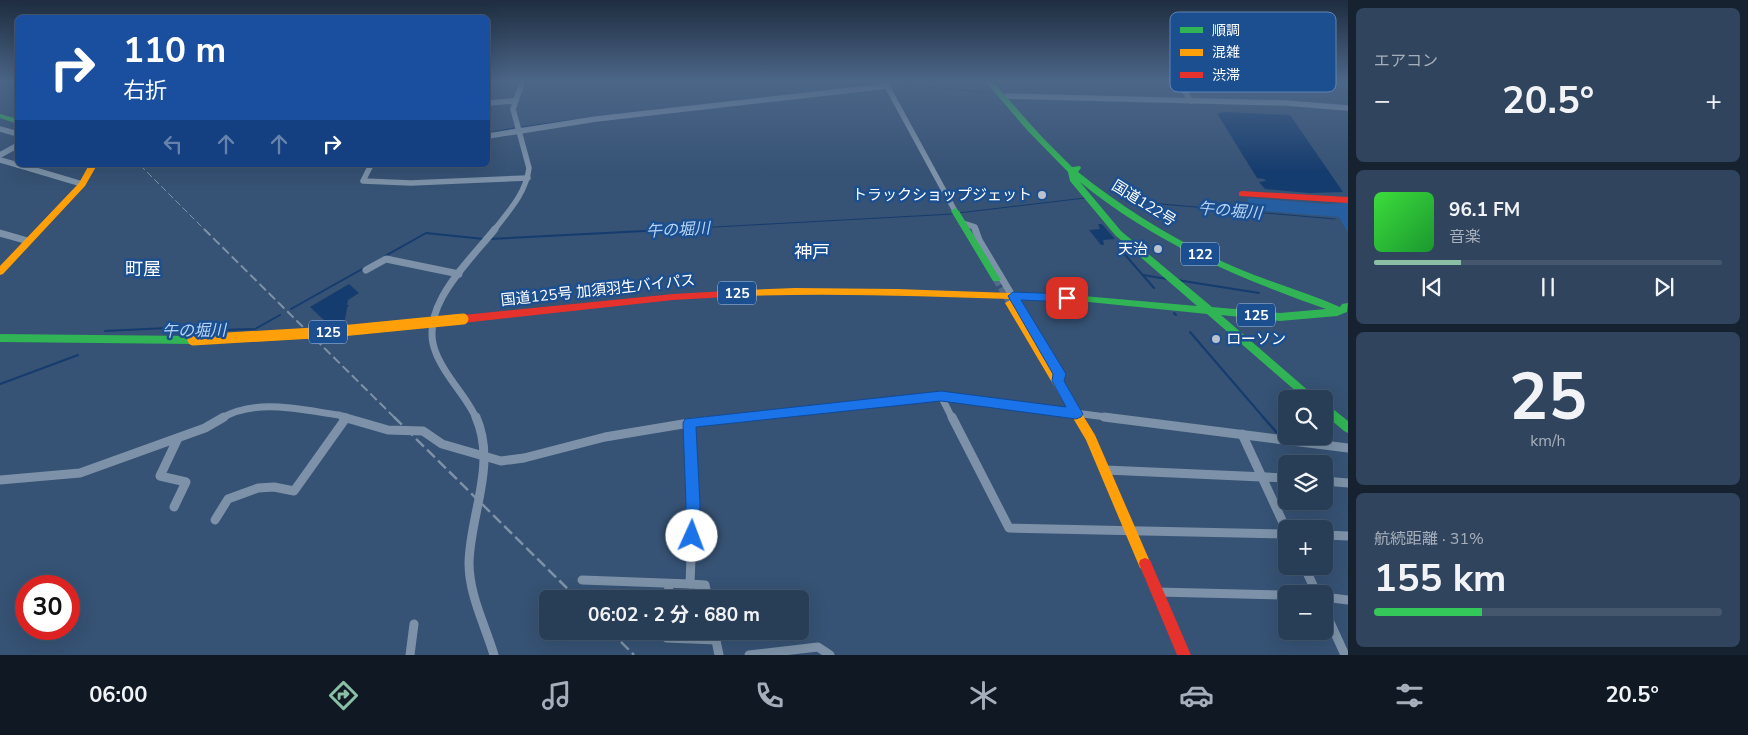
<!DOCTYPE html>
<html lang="ja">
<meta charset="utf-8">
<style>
body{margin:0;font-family:"Nunito Sans","Noto Sans JP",sans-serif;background:#30455d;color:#f1f3f6;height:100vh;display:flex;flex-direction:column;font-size:19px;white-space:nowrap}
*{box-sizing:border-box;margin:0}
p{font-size:16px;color:#a5aeba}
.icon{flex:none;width:28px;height:28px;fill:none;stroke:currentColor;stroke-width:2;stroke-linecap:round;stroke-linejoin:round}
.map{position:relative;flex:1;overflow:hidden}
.side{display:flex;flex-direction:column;gap:8px;padding:8px;background:#162230;width:400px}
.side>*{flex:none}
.guide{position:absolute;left:15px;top:15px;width:475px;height:152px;border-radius:8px;box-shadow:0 5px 20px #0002,0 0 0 1px #44576d;background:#1a4fa0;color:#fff;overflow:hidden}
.fabs{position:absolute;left:1278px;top:390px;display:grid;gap:10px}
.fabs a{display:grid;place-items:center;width:55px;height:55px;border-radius:8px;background:#283e57;box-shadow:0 5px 20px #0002,0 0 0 1px #44576d;font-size:25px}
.speed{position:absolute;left:15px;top:575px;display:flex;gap:10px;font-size:25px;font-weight:700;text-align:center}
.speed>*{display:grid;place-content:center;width:65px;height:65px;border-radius:50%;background:#283e57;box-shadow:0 5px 20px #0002,0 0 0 1px #44576d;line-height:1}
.speed .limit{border:8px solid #d22;background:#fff;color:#111}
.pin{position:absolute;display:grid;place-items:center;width:42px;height:42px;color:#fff;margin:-21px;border-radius:10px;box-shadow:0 2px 8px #0006}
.me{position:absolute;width:55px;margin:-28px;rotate:2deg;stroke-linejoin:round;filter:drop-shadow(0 0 4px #0008)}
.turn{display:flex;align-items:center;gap:18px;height:105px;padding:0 25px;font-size:22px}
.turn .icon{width:65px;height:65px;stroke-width:2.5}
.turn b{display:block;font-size:35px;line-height:42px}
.lanes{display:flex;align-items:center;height:48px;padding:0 25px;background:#0003;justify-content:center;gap:25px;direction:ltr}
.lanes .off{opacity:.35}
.big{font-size:38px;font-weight:700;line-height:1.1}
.side .tile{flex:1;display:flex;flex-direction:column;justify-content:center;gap:8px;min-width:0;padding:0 18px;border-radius:8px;background:#30455d}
.side .dial{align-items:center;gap:0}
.dial b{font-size:65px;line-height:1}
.song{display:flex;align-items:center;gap:15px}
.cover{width:60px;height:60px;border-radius:8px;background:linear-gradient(135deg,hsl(120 70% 55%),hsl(130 70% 35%))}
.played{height:5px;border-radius:2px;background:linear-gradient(90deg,#8abfa5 25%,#44576d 25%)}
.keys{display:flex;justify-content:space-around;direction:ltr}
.heat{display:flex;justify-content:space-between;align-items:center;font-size:28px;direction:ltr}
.charge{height:8px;border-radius:4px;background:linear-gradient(90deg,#34c759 31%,#44576d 0)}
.trip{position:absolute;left:539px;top:590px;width:270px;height:50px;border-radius:8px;background:#283e57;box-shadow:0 5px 20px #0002,0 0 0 1px #44576d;font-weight:700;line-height:50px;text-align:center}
.menu{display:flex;height:80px;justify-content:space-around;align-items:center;background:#101923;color:#a5aeba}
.menu .icon{width:35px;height:35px}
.menu .current{color:#8abfa5}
.menu b{font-size:22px;color:#f1f3f6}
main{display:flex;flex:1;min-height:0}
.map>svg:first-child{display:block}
.green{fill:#265fa1}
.water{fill:#153c6e}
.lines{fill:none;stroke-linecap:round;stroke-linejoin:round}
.stream-far2{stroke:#153c6e;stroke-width:1}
.stream-far1{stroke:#153c6e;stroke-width:2}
.stream{stroke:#153c6e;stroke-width:2.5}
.street-tunnel{stroke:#546c89;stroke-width:7;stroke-dasharray:7 3;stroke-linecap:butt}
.street-far2{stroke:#7d92a8;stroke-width:5.5}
.street-far1{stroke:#7d92a8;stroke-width:7}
.street{stroke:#7d92a8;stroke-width:9}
.fast{fill:#30b455;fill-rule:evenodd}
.slow{fill:#ff9f0a;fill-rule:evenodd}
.jam{fill:#e5322d;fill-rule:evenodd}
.rail-far2{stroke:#7e92a7;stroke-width:1;stroke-dasharray:7 3;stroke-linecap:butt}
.rail-far1{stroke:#7e92a7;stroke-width:2;stroke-dasharray:9 4;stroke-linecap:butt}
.rail{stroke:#7e92a7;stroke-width:2.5;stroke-dasharray:11 4.5;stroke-linecap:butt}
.slow-bridge{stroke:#ff9f0a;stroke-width:11}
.route{fill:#1a73e8;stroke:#114b97}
.poi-dot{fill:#b9c2ce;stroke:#1b4f8f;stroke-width:2}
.labels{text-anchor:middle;stroke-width:5;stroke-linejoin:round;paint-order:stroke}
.shield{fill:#1b4f8f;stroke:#bbcadd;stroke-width:1}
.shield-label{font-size:14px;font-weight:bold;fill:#fff}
.poi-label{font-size:15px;fill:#fff;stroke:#1b4f8f;text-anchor:end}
.street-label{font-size:15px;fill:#fff;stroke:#1b4f8f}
.water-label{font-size:16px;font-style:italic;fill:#b5d3f5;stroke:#1b4f8f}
.quarter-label{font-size:18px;fill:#fff;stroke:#1b4f8f}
.key{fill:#1b4f8f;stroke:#5f84b1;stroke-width:1}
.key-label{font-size:14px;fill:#fff}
</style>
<main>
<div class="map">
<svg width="1348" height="655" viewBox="0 0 1348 655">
<rect width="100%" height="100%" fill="#365274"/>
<polygon class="green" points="1250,198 1326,204 1348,203 1348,233 1339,217 1253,210 1247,199"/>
<g class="water">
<polygon points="1226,112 1290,115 1343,192 1309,193 1265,189 1259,182 1266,181 1264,179 1257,178 1218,115 1219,113"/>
<polygon points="1098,224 1102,224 1115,239 1103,240 1104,245 1101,245 1089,230 1100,229"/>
<polygon points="349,284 359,293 348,300 347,305 349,305 347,308 345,320 326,322 310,307"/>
</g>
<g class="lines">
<g class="stream-far2">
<polyline points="888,83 991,93"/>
<polyline points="862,86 880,84"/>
<polyline points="522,127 572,120"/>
<polyline points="488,133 514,128"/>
<polyline points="1126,201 1335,219"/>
<polyline points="958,213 1085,198"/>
<polyline points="660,230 953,214"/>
</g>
<g class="stream-far1">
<polyline points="489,239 683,229"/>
<polyline points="1120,249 1154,288"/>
<polyline points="385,256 426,233 484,239"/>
<polyline points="1143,275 1167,279"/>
<polyline points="1177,280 1259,293"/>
<polyline points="291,309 364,268"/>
<polyline points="1174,313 1176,315"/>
<polyline points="105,331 167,328 189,331 255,329 280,315"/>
<polyline points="1190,332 1264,418"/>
<polyline points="0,384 78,355"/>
</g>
<polyline class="stream" points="1263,417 1278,434"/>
<polyline class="street-tunnel" points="996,279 1010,303"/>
<g class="street-far2">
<polyline points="886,80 887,86 955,211"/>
<polyline points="1177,80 1191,101"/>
<polyline points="1007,96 1286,103 1348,108"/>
<polyline points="488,103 513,101"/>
<polyline points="0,129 18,134"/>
<polyline points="488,136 596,119 887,86"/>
<polyline points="0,155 18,145"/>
<polyline points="0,160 18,165"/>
<polyline points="18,165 82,184"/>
<polyline points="371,165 363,181 411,183 528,178"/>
<polyline points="962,223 975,227 976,230"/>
<path d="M 494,230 C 509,211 526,193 529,168 L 513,109 L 523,80"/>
</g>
<g class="street-far1">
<polyline points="975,229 979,240 1059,374 1058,381"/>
<polyline points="0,233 28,241"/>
<polyline points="366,270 386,259 459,274"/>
<polyline points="941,396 952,418"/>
<path d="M 222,418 C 257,398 301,410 339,415 L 346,418"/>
<path d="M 476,418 C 466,395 445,377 436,353 C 417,308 469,262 495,229"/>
<polyline points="735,418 941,396 1114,418"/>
</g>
<g class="street">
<polyline points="343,417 388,430 423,431 442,444 501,461 524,458 605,437 689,423 747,417"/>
<path d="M 476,417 C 497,465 470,514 469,563 C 469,595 485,625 494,655"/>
<polyline points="952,417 1009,528 1286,534"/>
<polyline points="1104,417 1348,448"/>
<polyline points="689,423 693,504 690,584 705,585 708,599"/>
<polyline points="1242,434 1286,529"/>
<polyline points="1106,470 1286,478"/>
<polyline points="0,480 80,473 205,428 224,417"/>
<polyline points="1324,481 1348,483"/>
<polyline points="174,507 186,482 160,476 178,438"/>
<polyline points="215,520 228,499 258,488 274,487 294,491 346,418"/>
<polyline points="1324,535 1348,536"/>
<polyline points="1304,566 1317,594"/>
<polyline points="582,580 690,584"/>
<polyline points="1157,592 1286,595"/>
<polyline points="1324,597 1348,600"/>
<polyline points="668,599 669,584"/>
<polyline points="1324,609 1345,655"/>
<polyline points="667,631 667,638 716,640"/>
<polyline points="714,631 719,655"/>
<polyline points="410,655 414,624"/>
<polyline points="749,655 818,647 830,655"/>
</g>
<g class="fast">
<path d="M 984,80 L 991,80 L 1043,138 L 1072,167 L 1080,166 L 1081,168 L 1078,172 C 1127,211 1179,243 1237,268 C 1270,282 1306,292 1340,307 L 1342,304 L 1348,303 L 1347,312 L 1337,316 L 1280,321 L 1221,315 L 1318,399 L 1305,399 L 1207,314 L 1069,300 L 1067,298 L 1069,296 L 1072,295 L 1197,306 L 1115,235 L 1070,181 L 1068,172 L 1027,130 ZM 1080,182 C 1153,242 1238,278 1326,309 L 1280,313 L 1212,307 L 1121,231 Z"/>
<polygon points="0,114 18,119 18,124 0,118"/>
<polygon points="955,208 959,211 999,277 1001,279 999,281 993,281 951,211"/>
<polygon points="0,334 193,336 197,337 198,340 197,343 193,344 0,342"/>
<polygon points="1324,404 1328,405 1348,421 1348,433 1344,431 1324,414"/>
</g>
<g class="slow">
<polygon points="89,165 97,165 85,186 3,274 0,275 0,266 79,183"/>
<path d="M 795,288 L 897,289 L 1072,295 L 1077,298 L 1072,301 C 963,298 853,292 744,296 L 739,293 L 744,290 Z"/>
<polygon points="1010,300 1013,301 1095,435 1151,564 1150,568 1145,570 1140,568 1086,440 1005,303"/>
</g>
<g class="jam">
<polygon points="1242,191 1348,197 1348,203 1239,196 1239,192"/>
<polygon points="744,290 749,293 744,296 673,300 463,323 458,319 463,315 673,294"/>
<polygon points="1145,558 1150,560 1191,655 1177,655 1139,564 1140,560"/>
</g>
<polyline class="rail-far2" points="140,165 205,230"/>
<polyline class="rail-far1" points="204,229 395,418"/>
<g class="rail">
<polyline points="394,417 578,599"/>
<polyline points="610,631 634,655"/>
</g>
<polyline class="slow-bridge" points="193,340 331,332 463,319"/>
</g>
<linearGradient id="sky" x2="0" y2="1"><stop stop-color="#1e2d40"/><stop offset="0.47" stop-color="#4c6688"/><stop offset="1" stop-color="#4c6688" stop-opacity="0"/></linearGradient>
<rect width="1348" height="172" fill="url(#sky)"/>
<polygon class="route" points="1013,292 1067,294 1072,298 1067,302 1021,300 1066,374 1064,381 1083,414 1081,417 1076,419 941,401 696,427 700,504 699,536 697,541 692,543 686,541 684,536 686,504 683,423 685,419 941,391 1066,407 1052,381 1053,374 1008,296"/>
<g class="poi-dot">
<circle cx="1042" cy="195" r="5"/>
<circle cx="1158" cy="249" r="5"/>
<circle cx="1216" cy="339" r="5"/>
</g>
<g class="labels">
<g class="shield">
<rect x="1181" y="242.5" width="38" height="23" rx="4"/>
<rect x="718" y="281.5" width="38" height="23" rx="4"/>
<rect x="1237" y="303.5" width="38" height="23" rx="4"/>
<rect x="309" y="320.5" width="38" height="23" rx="4"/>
</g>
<g class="shield-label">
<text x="1200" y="259">122</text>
<text x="737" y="298">125</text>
<text x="1256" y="320">125</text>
<text x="328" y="337">125</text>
</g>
<g class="poi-label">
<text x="1032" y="200">トラックショップジェット</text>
<text x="1148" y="254">天治</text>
<text x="1226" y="344" text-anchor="start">ローソン</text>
</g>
<g class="street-label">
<text transform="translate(1144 203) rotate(32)" y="5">国道122号</text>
<text transform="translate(598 290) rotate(-6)" y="5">国道125号 加須羽生バイパス</text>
</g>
<g class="water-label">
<text transform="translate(1230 210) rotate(5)" y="6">午の堀川</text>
<text transform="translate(678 229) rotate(-3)" y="6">午の堀川</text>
<text transform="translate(194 330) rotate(-1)" y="6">午の堀川</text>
</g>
<g class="quarter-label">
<text x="812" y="258">神戸</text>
<text x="143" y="275">町屋</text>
</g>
</g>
<rect x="1170" y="12" width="166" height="80" rx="8" class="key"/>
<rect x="1180" y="27" width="23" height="6" fill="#30b455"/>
<rect x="1180" y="49" width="23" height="7" fill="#ff9f0a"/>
<rect x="1180" y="72" width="23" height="6" fill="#e5322d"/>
<g class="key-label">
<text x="1212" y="35">順調</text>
<text x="1212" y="57">混雑</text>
<text x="1212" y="80">渋滞</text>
</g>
</svg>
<div class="fabs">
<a><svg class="icon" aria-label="search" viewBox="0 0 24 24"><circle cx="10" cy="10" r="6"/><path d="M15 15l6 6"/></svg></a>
<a><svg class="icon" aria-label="layers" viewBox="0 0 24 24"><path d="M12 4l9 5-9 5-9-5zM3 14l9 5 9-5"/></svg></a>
<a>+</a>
<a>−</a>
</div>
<div class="speed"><div class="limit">30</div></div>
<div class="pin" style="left:1067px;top:298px;background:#d93025"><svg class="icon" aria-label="arrive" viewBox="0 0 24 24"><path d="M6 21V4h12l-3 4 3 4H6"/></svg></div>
<svg class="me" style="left:692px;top:536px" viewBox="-20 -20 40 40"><circle r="19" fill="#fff"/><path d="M0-13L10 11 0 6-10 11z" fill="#1a73e8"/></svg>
<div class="trip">06:02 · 2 分 · 680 m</div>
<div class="guide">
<div class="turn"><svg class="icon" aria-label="right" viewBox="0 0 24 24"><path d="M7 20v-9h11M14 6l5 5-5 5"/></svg><div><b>110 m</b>右折</div></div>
<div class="lanes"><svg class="icon off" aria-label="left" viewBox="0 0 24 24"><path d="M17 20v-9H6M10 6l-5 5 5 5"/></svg><svg class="icon off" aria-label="ahead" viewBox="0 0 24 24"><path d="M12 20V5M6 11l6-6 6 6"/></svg><svg class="icon off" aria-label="ahead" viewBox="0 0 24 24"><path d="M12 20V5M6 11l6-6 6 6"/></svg><svg class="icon" aria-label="right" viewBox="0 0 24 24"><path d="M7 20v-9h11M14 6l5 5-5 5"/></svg></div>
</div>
</div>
<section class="side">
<div class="tile"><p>エアコン</p>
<div class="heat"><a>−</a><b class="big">20.5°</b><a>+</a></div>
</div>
<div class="tile">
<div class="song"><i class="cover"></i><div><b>96.1 FM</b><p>音楽</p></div></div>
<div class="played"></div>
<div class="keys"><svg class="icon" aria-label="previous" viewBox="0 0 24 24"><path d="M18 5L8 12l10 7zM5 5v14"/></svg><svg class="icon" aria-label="pause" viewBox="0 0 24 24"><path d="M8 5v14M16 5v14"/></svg><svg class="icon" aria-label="next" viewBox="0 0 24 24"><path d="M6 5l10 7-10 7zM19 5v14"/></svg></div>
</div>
<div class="tile dial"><b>25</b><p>km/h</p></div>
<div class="tile"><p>航続距離 · 31%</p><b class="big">155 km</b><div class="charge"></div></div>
</section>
</main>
<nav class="menu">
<b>06:00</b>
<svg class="icon current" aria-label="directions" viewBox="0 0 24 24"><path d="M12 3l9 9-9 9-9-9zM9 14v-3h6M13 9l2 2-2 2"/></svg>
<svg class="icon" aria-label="music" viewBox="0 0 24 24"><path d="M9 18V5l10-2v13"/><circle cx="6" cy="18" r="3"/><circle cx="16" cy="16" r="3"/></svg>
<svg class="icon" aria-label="phone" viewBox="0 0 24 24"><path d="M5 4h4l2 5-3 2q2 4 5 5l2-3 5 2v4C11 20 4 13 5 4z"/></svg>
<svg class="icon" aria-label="climate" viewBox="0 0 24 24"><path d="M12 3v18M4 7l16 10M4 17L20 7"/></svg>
<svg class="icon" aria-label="car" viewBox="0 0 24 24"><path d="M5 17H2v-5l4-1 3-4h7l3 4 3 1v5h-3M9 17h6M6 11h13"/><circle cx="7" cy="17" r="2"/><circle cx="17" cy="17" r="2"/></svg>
<svg class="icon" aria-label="filters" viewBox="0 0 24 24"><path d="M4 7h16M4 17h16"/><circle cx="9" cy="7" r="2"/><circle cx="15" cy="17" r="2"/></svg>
<b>20.5°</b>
</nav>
